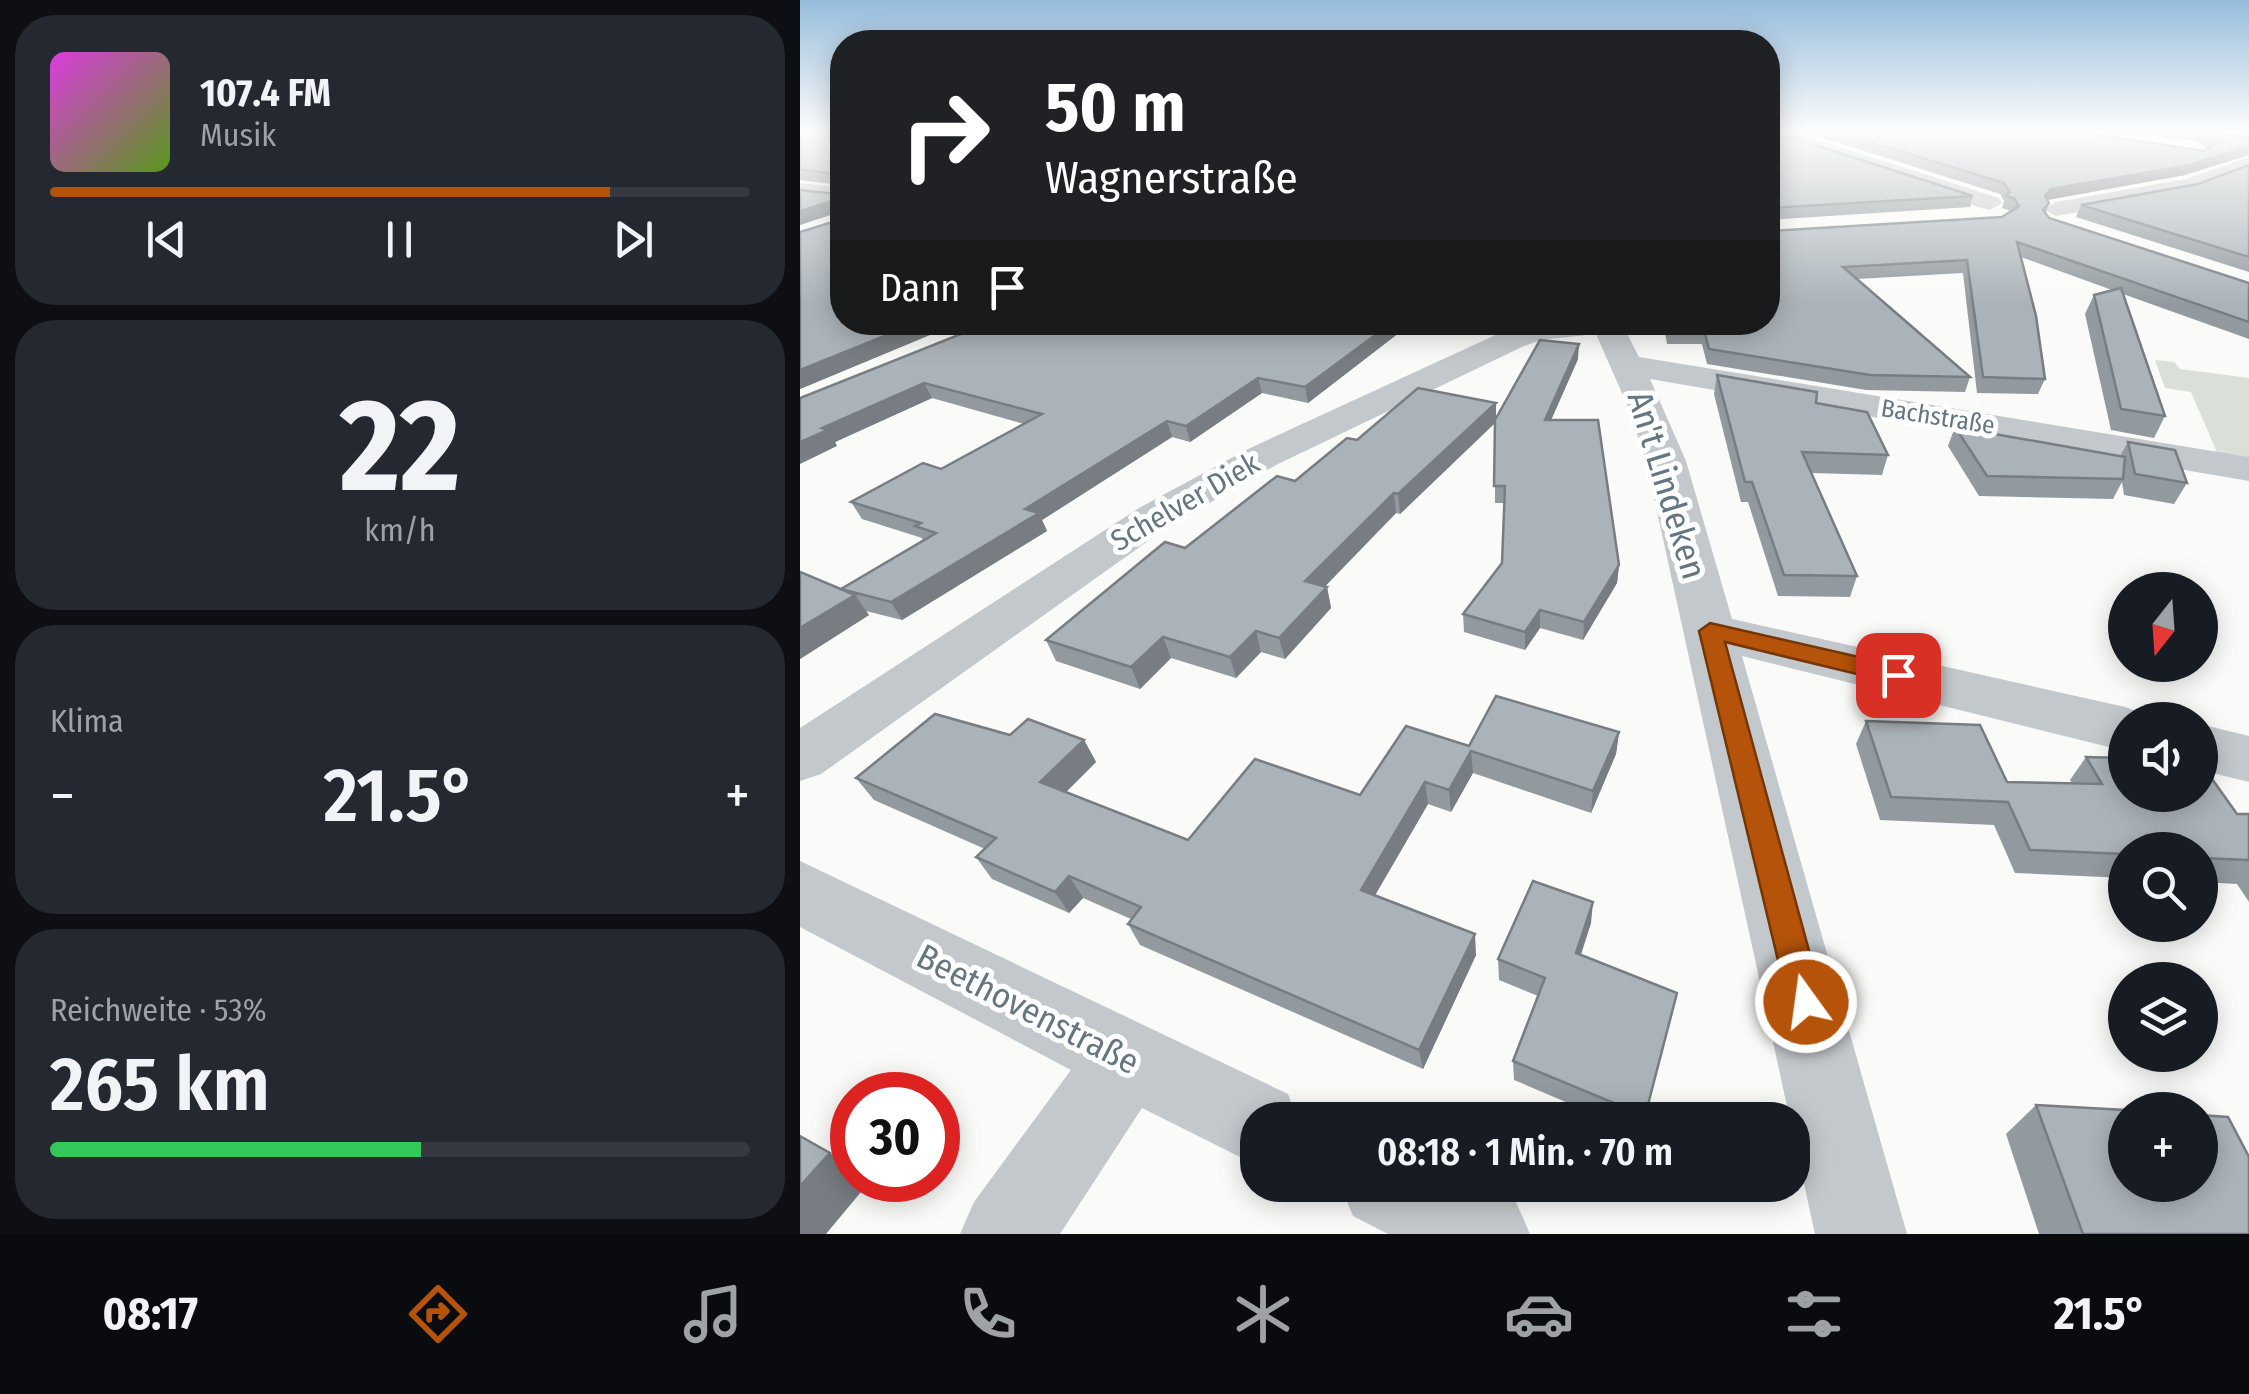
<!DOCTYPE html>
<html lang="de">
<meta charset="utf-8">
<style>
body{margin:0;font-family:"Fira Sans Condensed",sans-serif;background:#242831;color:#f1f3f6;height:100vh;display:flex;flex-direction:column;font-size:38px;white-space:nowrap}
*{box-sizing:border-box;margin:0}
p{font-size:32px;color:#9ea1a6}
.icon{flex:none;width:55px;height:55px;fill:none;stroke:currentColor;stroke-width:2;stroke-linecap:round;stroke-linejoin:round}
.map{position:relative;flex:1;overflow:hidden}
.panel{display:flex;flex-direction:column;gap:15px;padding:15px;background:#0d0f14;width:800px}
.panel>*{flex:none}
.hud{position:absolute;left:30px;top:30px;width:950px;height:305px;border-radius:40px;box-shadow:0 5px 25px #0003;background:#202124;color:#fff;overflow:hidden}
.needle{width:65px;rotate:197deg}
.buttons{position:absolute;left:1308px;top:572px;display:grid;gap:20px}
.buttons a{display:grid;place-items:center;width:110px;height:110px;border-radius:50%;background:#171b24;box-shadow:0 5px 25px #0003;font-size:50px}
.speed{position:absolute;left:30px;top:1072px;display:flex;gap:20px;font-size:50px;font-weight:700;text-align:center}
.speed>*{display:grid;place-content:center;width:130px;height:130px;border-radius:50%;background:#171b24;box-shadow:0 5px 25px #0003;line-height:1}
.speed .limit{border:15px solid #d22;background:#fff;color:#111}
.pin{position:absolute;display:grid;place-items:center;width:85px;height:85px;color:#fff;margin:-42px;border-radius:20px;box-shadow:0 5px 15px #0006}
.me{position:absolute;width:110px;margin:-55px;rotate:346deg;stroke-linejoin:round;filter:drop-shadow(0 0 8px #0008)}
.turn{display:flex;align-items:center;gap:35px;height:210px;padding:0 50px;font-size:45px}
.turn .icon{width:130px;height:130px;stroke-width:2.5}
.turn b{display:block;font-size:70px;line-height:85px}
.then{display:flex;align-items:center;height:95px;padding:0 50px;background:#0003;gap:20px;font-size:38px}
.big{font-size:75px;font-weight:600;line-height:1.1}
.panel .card{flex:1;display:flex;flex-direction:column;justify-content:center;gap:15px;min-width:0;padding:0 35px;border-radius:40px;background:#242831}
.panel .dial{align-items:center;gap:0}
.dial b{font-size:130px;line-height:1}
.song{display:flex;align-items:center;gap:30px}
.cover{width:120px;height:120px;border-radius:15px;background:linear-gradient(135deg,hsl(300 70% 55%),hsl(90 70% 35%))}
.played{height:10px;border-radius:5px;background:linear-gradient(90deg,#b45309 80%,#363941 80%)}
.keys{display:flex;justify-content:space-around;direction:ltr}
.heat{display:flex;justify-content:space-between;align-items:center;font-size:55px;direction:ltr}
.charge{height:15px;border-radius:8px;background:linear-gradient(90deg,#34c759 53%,#363941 0)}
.trip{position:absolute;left:440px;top:1102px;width:570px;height:100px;border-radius:40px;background:#171b24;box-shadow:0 5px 25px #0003;font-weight:600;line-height:100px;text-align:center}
.dock{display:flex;height:160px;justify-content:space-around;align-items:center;background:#090b0e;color:#9ea1a6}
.dock .icon{width:70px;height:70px}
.dock .on{color:#b45309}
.dock b{font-size:45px;color:#f1f3f6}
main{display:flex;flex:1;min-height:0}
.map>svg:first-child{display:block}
.green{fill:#dadfd7}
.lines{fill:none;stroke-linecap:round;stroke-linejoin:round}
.minor{fill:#c3c8cc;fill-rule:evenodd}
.tertiary{fill:#c3c8cc;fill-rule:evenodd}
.wall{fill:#929a9f}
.shaded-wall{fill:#777d82}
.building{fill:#aab3b9;stroke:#777d82;stroke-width:2.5}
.route{fill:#b45309;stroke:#753606;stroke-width:2.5}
.labels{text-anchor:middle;stroke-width:10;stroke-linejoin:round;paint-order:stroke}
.far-street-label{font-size:25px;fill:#657683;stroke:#fff}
.street-label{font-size:30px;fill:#657683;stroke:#fff}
.near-street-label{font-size:35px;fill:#657683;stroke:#fff}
</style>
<main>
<section class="panel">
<div class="card">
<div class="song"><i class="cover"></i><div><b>107.4 FM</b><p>Musik</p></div></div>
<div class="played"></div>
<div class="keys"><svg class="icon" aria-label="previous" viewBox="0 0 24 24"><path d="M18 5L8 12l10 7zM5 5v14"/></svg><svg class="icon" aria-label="pause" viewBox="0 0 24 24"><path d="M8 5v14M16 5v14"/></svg><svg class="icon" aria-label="next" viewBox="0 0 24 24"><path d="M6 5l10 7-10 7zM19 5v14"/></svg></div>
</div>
<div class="card dial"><b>22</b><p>km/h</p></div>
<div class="card"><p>Klima</p>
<div class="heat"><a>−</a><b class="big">21.5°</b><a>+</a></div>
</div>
<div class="card"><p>Reichweite · 53%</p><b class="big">265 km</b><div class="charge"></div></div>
</section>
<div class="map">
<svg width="1449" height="1234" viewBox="0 0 1449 1234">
<rect width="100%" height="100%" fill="#fafaf8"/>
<polygon class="green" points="1355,360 1374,362 1380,369 1449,378 1449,462 1419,457 1391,392 1365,388"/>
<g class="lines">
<g class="minor">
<polygon points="734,322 821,322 839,357 1449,457 1449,481 850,379 886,461 932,619 1325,707 1345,714 1349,720 1325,720 1325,751 942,656 1107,1234 1015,1234 846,461 829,409 796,334 741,340 724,346 476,465 369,526 21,774 0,781 0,728 339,508 448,449 702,332"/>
<polygon points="1400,724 1449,736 1449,782 1400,770"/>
<polygon points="0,861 488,1094 498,1120 458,1120 458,1166 342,1108 260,1234 160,1234 174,1202 271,1070 0,927"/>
<polygon points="540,1185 681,1185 716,1202 730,1234 588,1234 553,1216"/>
</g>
<g class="tertiary">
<polygon points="968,132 993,132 1199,198 1202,203 1190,210 1181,208 968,136"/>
<polygon points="1449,157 1449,170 1391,192 1256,216 1244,209 1256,202 1386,179"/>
<polygon points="0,183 42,188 42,202 0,197"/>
</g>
</g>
<g class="wall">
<polygon points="0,132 42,132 42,322 161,322 0,389 39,220 40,212 0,225 40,191 40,185 0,180"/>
<polygon points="968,132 1173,196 1170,207 968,220"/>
<polygon points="1005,132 1280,132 1404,151 1407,148 1396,141 1334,132 1408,132 1449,137 1385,175 1248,200 1249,203 1246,214 1249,218 1449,283 1449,339 1323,294 1365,416 1354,438 1311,430 1285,314 1294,295 1312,290 1221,257 1245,379 1238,394 1177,393 1163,273 1057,279 1170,377 1165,392 1066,390 907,364 902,344 867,344 863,322 968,322 970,231 1202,217 1211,211 1202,208 1204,201 1200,194"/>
<polygon points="1449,165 1449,272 1276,217 1281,205 1398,184"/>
<polygon points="613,322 508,403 462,393 390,442 372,437 242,520 247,531 102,620 66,611 69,615 0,659 0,572 41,589 123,541 122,538 62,519 51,502 141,469 224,424 132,398 35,442 37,446 0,398"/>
<polygon points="778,359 751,420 819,565 817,583 783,640 740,628 725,650 664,632 663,614 702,563 704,503 695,503 695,423 600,514 596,513 524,587 527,587 531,608 485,659 461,652 436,678 371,658 340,689 256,661 246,640 385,548 495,481 557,440 696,419"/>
<polygon points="917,375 1016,403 1088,455 1082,475 1011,473 1057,576 1050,597 978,596 948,502 941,502 914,394"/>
<polygon points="1155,427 1320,456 1328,442 1387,483 1374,504 1324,495 1322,482 1313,499 1179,496 1148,446"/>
<polygon points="1066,721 1207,782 1272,784 1270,780 1286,757 1437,814 1449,814 1449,902 1437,884 1400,882 1400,850 1325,850 1325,878 1215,873 1194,825 1080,820 1056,744"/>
<polygon points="819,732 816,754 791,813 673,773 651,812 628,804 575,895 676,955 623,1069 340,945 328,924 331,919 283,898 269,913 192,879 176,857 185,849 74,800 56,778 210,735 284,740 296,762 266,792 388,840 560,795 669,746"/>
<polygon points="791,923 781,955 877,993 844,1120 808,1120 714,1080 713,1061 738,996 699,980 698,959"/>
<polygon points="1236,1105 1449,1234 1239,1234 1206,1134"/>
</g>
<g class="shaded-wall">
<polygon points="1449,146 1449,155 1385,175 1246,200 1245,196 1251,189"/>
<polygon points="35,200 41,211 0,225 0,211"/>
<polygon points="119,322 161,322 0,389 0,370"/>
<polygon points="593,322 613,322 508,403 505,387"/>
<polygon points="779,344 778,359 744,436 745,420"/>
<polygon points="458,378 462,393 390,442 386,426"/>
<polygon points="124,383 132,398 35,442 37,446 0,464 0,442 22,428"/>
<polygon points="696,403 696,422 600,514 598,494"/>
<polygon points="367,421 372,437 242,520 247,531 102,620 91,602 225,509"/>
<polygon points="594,493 596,513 510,602 505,581"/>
<polygon points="819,565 817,583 783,640 784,622"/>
<polygon points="527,587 531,608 485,659 479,638"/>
<polygon points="55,595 69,615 0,659 0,628"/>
<polygon points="740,610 740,628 725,650 725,632"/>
<polygon points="456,631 461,652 436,678 430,657"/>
<polygon points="363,637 371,658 340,689 331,667"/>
<polygon points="819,732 816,754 791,813 793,791"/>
<polygon points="284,740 296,762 254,804 240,782"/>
<polygon points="671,751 673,773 651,812 649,790"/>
<polygon points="625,782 628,804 566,911 561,890"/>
<polygon points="269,876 283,898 269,913 255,892"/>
<polygon points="793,902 791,923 774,974 776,953"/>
<polygon points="675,934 676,955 623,1069 619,1050"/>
<polygon points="30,1153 52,1168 52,1180 71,1180 26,1234 0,1234 0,1186"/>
</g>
<g class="building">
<polygon points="0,132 42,132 42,322 119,322 0,370 0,232 39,220 40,203 35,200 0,211 0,190 36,194 40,191 40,175 0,169"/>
<polygon points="968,132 975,132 1173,196 970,208 968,222"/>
<polygon points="1038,132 1280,132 1404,151 1417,142 1402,132 1449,137 1449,146 1390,165 1251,189 1245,196 1249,203 1243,210 1249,218 1449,283 1449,322 1217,242 1236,316 1245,379 1183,377 1167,260 1043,267 1170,377 1070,375 909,349 904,330 868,329 867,322 968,322 968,229 970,231 1202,217 1219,206 1214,198 1206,196 1210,192 1204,183"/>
<polygon points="1449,165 1449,257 1281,205 1398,184"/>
<polygon points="1321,288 1365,416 1321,409 1294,295"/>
<polygon points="191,322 593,322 505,387 458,378 386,426 367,421 225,509 239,513 91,602 41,589 136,533 115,526 121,523 51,502 123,463 141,469 242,414 124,383 22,428 28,430 0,442 0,398"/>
<polygon points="740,340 779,344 745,420 798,420 819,565 784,622 740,610 725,632 663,614 702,563 705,486 694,486 695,420"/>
<polygon points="917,375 1017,392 1016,403 1067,412 1088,455 1002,452 1057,576 984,575 952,482 945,482"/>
<polygon points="618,388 696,403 598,494 594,493 505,581 527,587 479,638 456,631 430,657 363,637 331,667 246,640 365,542 385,548 477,476 495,481 547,438 557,440"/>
<polygon points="1155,427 1325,457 1323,479 1187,476"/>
<polygon points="1328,442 1375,450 1387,483 1335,474"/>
<polygon points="0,572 55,595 0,628"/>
<polygon points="696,696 819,732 793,791 671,751 649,790 625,782 561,890 675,934 619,1050 328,924 341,907 269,876 255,892 176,857 196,838 56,778 135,714 210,735 228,719 284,740 240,782 388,840 455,759 560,795 606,726 669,746"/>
<polygon points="1066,721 1180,725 1207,782 1302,784 1286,757 1325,758 1325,795 1400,795 1400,762 1437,814 1449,814 1449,860 1400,858 1400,850 1325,850 1325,854 1230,850 1208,802 1091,797"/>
<polygon points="733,881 793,902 776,953 877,993 845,1116 713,1061 745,978 698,959"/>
<polygon points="1236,1105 1325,1110 1325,1185 1400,1185 1400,1115 1428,1117 1449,1157 1449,1234 1283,1234"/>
<polygon points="0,1136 30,1153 0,1186"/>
</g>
<linearGradient id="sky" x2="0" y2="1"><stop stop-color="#96bcdc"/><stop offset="0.43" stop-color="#fdfdfc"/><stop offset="1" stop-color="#fdfdfc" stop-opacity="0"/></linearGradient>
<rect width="1449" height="305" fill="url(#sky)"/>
<polygon class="route" points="910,623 1098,666 1110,675 1098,684 925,642 1023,1002 1018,1014 1006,1019 994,1014 988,1002 899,631"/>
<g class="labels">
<g class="far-street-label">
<text transform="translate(1138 416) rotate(9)" y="9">Bachstraße</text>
</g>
<g class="street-label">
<text transform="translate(385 502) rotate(-30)" y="10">Schelver Diek</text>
</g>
<g class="near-street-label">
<text transform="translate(867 485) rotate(73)" y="12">An't Lindeken</text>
<text transform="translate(228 1009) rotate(27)" y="12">Beethovenstraße</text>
</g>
</g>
</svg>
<div class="buttons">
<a><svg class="needle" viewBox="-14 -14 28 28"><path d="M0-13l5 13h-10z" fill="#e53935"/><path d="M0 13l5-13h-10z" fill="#9ea1a6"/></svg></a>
<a><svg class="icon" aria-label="sound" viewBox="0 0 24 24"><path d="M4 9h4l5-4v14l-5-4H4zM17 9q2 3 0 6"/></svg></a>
<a><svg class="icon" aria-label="search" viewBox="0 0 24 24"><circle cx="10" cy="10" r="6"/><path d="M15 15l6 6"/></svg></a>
<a><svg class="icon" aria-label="layers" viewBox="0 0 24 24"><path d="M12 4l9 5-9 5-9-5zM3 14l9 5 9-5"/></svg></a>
<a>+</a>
</div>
<div class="speed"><div class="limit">30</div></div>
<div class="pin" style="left:1098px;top:675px;background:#d93025"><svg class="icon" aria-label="arrive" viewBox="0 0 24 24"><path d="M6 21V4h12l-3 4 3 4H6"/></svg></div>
<svg class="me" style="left:1006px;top:1002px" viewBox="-20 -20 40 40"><circle r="17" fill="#b45309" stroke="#fff" stroke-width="3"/><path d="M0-11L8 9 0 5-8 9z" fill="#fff"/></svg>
<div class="trip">08:18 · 1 Min. · 70 m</div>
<div class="hud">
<div class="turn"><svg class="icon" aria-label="right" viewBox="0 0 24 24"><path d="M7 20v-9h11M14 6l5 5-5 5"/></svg><div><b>50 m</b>Wagnerstraße</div></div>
<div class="then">Dann<svg class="icon" aria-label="arrive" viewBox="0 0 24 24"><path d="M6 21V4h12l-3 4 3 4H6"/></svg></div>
</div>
</div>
</main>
<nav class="dock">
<b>08:17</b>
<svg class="icon on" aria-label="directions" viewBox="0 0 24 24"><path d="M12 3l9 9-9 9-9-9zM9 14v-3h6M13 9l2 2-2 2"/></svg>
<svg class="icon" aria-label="music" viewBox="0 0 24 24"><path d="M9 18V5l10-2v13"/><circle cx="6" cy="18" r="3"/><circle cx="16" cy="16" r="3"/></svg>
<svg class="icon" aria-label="phone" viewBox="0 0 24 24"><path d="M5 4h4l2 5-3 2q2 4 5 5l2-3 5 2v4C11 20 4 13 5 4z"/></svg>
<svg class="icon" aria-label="climate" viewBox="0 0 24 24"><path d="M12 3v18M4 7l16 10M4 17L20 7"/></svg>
<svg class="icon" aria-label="car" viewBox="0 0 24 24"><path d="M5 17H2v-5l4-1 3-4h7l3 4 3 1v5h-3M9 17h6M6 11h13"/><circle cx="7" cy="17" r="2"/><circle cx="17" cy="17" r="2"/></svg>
<svg class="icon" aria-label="filters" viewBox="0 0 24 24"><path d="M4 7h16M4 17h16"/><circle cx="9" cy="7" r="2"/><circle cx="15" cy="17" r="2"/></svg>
<b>21.5°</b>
</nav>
